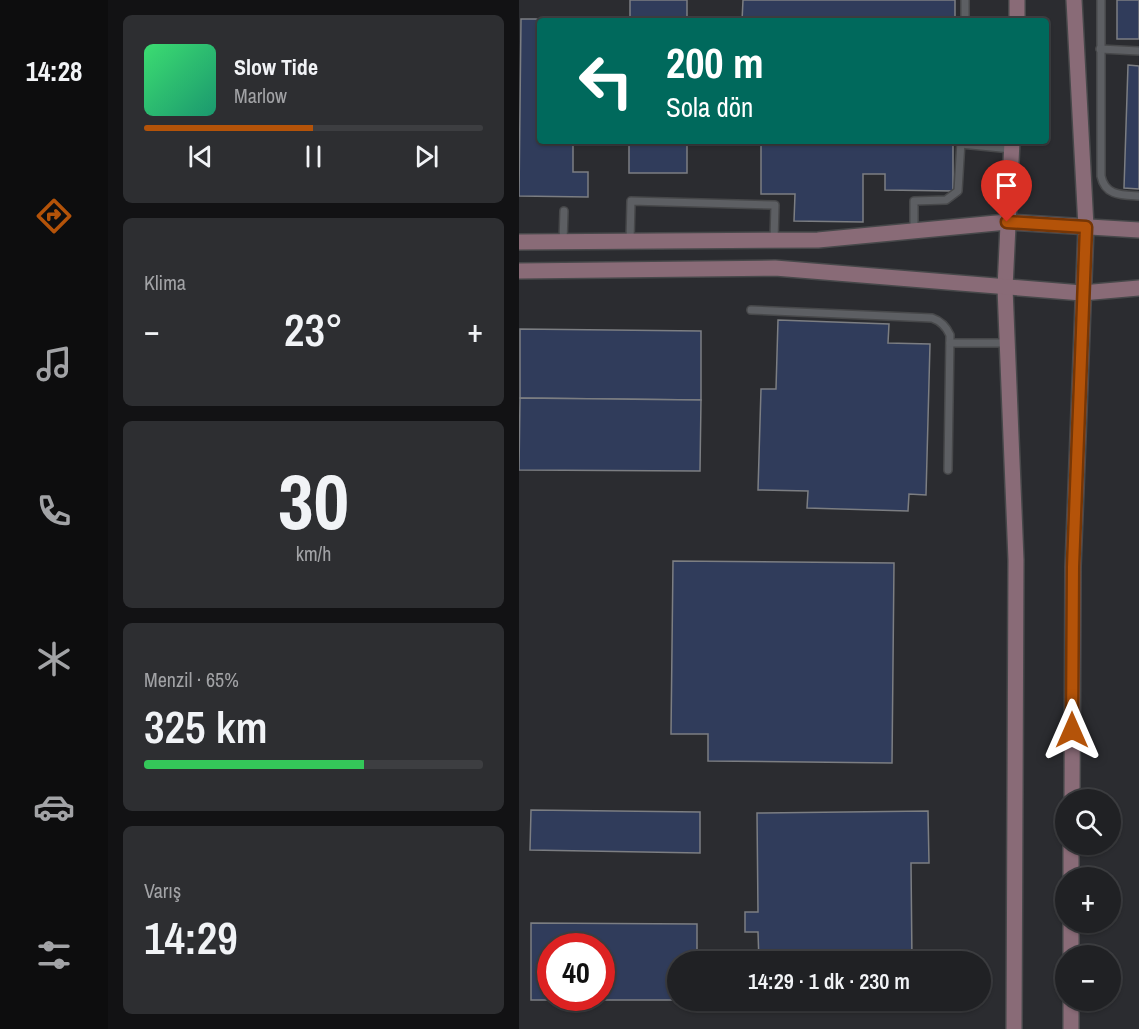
<!DOCTYPE html>
<html lang="tr">
<meta charset="utf-8">
<style>
body{margin:0;font-family:"Archivo Narrow",sans-serif;background:#2d2e31;color:#f1f3f6;height:100vh;display:flex;flex-direction:column;font-size:22px;white-space:nowrap}
*{box-sizing:border-box;margin:0}
p{font-size:20px;color:#a2a3a6}
.icon{flex:none;width:33px;height:33px;fill:none;stroke:currentColor;stroke-width:2;stroke-linecap:round;stroke-linejoin:round}
.map{position:relative;flex:1;overflow:hidden}
.details{display:flex;flex-direction:column;gap:15px;padding:15px;background:#121214;width:411px}
.details>*{flex:none}
.guide{position:absolute;left:18px;top:18px;width:512px;height:126px;border-radius:6px;box-shadow:0 2px 4px #0004,0 0 0 2px #3d3e41;background:#00695c;color:#fff;overflow:hidden}
.tools{position:absolute;left:536px;top:789px;display:grid;gap:12px}
.tools a{display:grid;place-items:center;width:66px;height:66px;border-radius:50%;background:#202124;box-shadow:0 2px 4px #0004,0 0 0 2px #3d3e41;font-size:30px}
.speed{position:absolute;left:18px;top:933px;display:flex;gap:12px;font-size:30px;font-weight:700;text-align:center}
.speed>*{display:grid;place-content:center;width:78px;height:78px;border-radius:50%;background:#202124;box-shadow:0 2px 4px #0004,0 0 0 2px #3d3e41;line-height:1}
.speed .limit{border:9px solid #d22;background:#fff;color:#111}
.pin{position:absolute;display:grid;place-items:center;width:51px;height:51px;color:#fff;margin:-62px -26px;border-radius:50% 50% 50% 0;rotate:-45deg;box-shadow:0 0 6px #0007}
.pin .icon{rotate:45deg}
.me{position:absolute;width:66px;margin:-33px;rotate:0deg;stroke-linejoin:round;filter:drop-shadow(0 0 4px #0008)}
.turn{display:flex;align-items:center;gap:21px;height:126px;padding:0 30px;font-size:27px}
.turn .icon{width:78px;height:78px;stroke-width:2.5}
.turn b{display:block;font-size:42px;line-height:51px}
.big{font-size:45px;font-weight:600;line-height:1.1}
.details .tile{flex:1;display:flex;flex-direction:column;justify-content:center;gap:9px;min-width:0;padding:0 21px;border-radius:9px;background:#2d2e31}
.details .dial{align-items:center;gap:0}
.dial b{font-size:78px;line-height:1}
.song{display:flex;align-items:center;gap:18px}
.cover{width:72px;height:72px;border-radius:9px;background:linear-gradient(135deg,hsl(140 70% 55%),hsl(160 70% 35%))}
.played{height:6px;border-radius:3px;background:linear-gradient(90deg,#b45309 50%,#3d3e41 50%)}
.keys{display:flex;justify-content:space-around;direction:ltr}
.heat{display:flex;justify-content:space-between;align-items:center;font-size:33px;direction:ltr}
.charge{height:9px;border-radius:4px;background:linear-gradient(90deg,#34c759 65%,#3d3e41 0)}
.trip{position:absolute;left:148px;top:951px;width:324px;height:60px;border-radius:30px;background:#202124;box-shadow:0 2px 4px #0004,0 0 0 2px #3d3e41;font-weight:600;line-height:60px;text-align:center}
main{display:flex;flex:1;min-height:0}
.dock{display:flex;flex-direction:column;width:108px;justify-content:space-around;align-items:center;background:#0d0d0e;color:#a2a3a6}
.dock .icon{width:42px;height:42px}
.dock .selected{color:#b45309}
.dock b{font-size:27px;color:#f1f3f6}
.map>svg:first-child{display:block}
.building{fill:#303c5b;stroke:#7c7e82;stroke-width:1.5;fill-rule:evenodd}
.lines{fill:none;stroke-linecap:round;stroke-linejoin:round}
.lane-casing{stroke:#47484a;stroke-width:10}
.secondary-casing{stroke:#47484a;stroke-width:18}
.lane{stroke:#5d5f63;stroke-width:7}
.secondary{stroke:#896b77;stroke-width:15}
.route-casing{stroke:#753606;stroke-width:15}
.route{stroke:#b45309;stroke-width:10}
</style>
<main>
<nav class="dock">
<b>14:28</b>
<svg class="icon selected" aria-label="directions" viewBox="0 0 24 24"><path d="M12 3l9 9-9 9-9-9zM9 14v-3h6M13 9l2 2-2 2"/></svg>
<svg class="icon" aria-label="music" viewBox="0 0 24 24"><path d="M9 18V5l10-2v13"/><circle cx="6" cy="18" r="3"/><circle cx="16" cy="16" r="3"/></svg>
<svg class="icon" aria-label="phone" viewBox="0 0 24 24"><path d="M5 4h4l2 5-3 2q2 4 5 5l2-3 5 2v4C11 20 4 13 5 4z"/></svg>
<svg class="icon" aria-label="climate" viewBox="0 0 24 24"><path d="M12 3v18M4 7l16 10M4 17L20 7"/></svg>
<svg class="icon" aria-label="car" viewBox="0 0 24 24"><path d="M5 17H2v-5l4-1 3-4h7l3 4 3 1v5h-3M9 17h6M6 11h13"/><circle cx="7" cy="17" r="2"/><circle cx="17" cy="17" r="2"/></svg>
<svg class="icon" aria-label="filters" viewBox="0 0 24 24"><path d="M4 7h16M4 17h16"/><circle cx="9" cy="7" r="2"/><circle cx="15" cy="17" r="2"/></svg>
</nav>
<section class="details">
<div class="tile">
<div class="song"><i class="cover"></i><div><b>Slow Tide</b><p>Marlow</p></div></div>
<div class="played"></div>
<div class="keys"><svg class="icon" aria-label="previous" viewBox="0 0 24 24"><path d="M18 5L8 12l10 7zM5 5v14"/></svg><svg class="icon" aria-label="pause" viewBox="0 0 24 24"><path d="M8 5v14M16 5v14"/></svg><svg class="icon" aria-label="next" viewBox="0 0 24 24"><path d="M6 5l10 7-10 7zM19 5v14"/></svg></div>
</div>
<div class="tile"><p>Klima</p>
<div class="heat"><a>−</a><b class="big">23°</b><a>+</a></div>
</div>
<div class="tile dial"><b>30</b><p>km/h</p></div>
<div class="tile"><p>Menzil · 65%</p><b class="big">325 km</b><div class="charge"></div></div>
<div class="tile"><p>Varış</p><b class="big">14:29</b></div>
</section>
<div class="map">
<svg width="620" height="1029" viewBox="0 0 620 1029">
<rect width="100%" height="100%" fill="#2b2c30"/>
<g class="building">
<rect x="111" y="0" width="57" height="21"/>
<polygon points="224,0 436,0 436,21 223,21"/>
<rect x="598" y="0" width="22" height="39"/>
<polygon points="2,19 55,19 55,21 21,21 21,141 54,141 54,172 69,172 69,197 0,196"/>
<polygon points="609,65 620,66 620,189 605,188"/>
<rect x="110" y="141" width="58" height="32"/>
<polygon points="242,141 434,141 434,191 366,190 366,174 344,174 344,222 275,221 276,194 242,194"/>
<polygon points="259,320 370,324 369,343 411,344 407,495 390,494 389,511 288,508 289,491 239,490 242,389 257,389"/>
<polygon points="1,329 182,331 182,400 1,398"/>
<polygon points="1,398 182,400 181,471 0,470"/>
<polygon points="154,561 375,563 373,763 189,761 189,734 152,734"/>
<polygon points="12,810 181,812 181,853 11,850"/>
<polygon points="409,811 410,863 392,863 393,962 240,962 239,932 226,932 226,912 239,912 238,813"/>
<path d="M 12,923 L 178,924 L 178,962 L 159,962 L 159,1000 L 12,1000 ZM 32,946 L 82,946 L 82,998 L 32,998 Z"/>
</g>
<g class="lines">
<defs>
<g id="lane">
<path d="M 582,0 L 582,176 C 586,196 603,195 620,196"/>
<polyline points="446,21 446,0"/>
<polyline points="581,49 620,51"/>
<polyline points="442,144 492,149"/>
<polyline points="395,231 395,201 427,200 439,191 442,141"/>
<polyline points="111,241 112,201 256,205 255,240"/>
<polyline points="44,242 45,211"/>
<path d="M 232,310 L 413,318 C 422,321 427,326 431,335 L 429,470"/>
<polyline points="431,343 488,343"/>
</g>
<g id="secondary">
<polyline points="498,21 498,0"/>
<polyline points="493,141 486,288 497,560 495,1029"/>
<polyline points="0,242 299,240 488,222 620,230"/>
<polyline points="0,271 256,268 563,293 620,288"/>
<polyline points="553,800 554,567 567,227 555,0"/>
<polyline points="552,878 552,844"/>
<polyline points="552,956 552,922"/>
<polyline points="552,1029 552,1000"/>
</g>
</defs>
<use href="#lane" class="lane-casing"/>
<use href="#secondary" class="secondary-casing"/>
<use href="#lane" class="lane"/>
<use href="#secondary" class="secondary"/>
</g>
<g class="lines">
<defs>
<polyline id="route" points="488,222 567,227 554,567 553,730"/>
</defs>
<use href="#route" class="route-casing"/>
<use href="#route" class="route"/>
</g>
</svg>
<div class="tools">
<a><svg class="icon" aria-label="search" viewBox="0 0 24 24"><circle cx="10" cy="10" r="6"/><path d="M15 15l6 6"/></svg></a>
<a>+</a>
<a>−</a>
</div>
<div class="speed"><div class="limit">40</div></div>
<div class="pin" style="left:488px;top:222px;background:#d93025"><svg class="icon" aria-label="arrive" viewBox="0 0 24 24"><path d="M6 21V4h12l-3 4 3 4H6"/></svg></div>
<svg class="me" style="left:553px;top:730px" viewBox="-20 -20 40 40"><path d="M0-17L14 15 0 8-14 15z" fill="#b45309" stroke="#fff" stroke-width="4"/></svg>
<div class="trip">14:29 · 1 dk · 230 m</div>
<div class="guide">
<div class="turn"><svg class="icon" aria-label="left" viewBox="0 0 24 24"><path d="M17 20v-9H6M10 6l-5 5 5 5"/></svg><div><b>200 m</b>Sola dön</div></div>
</div>
</div>
</main>
